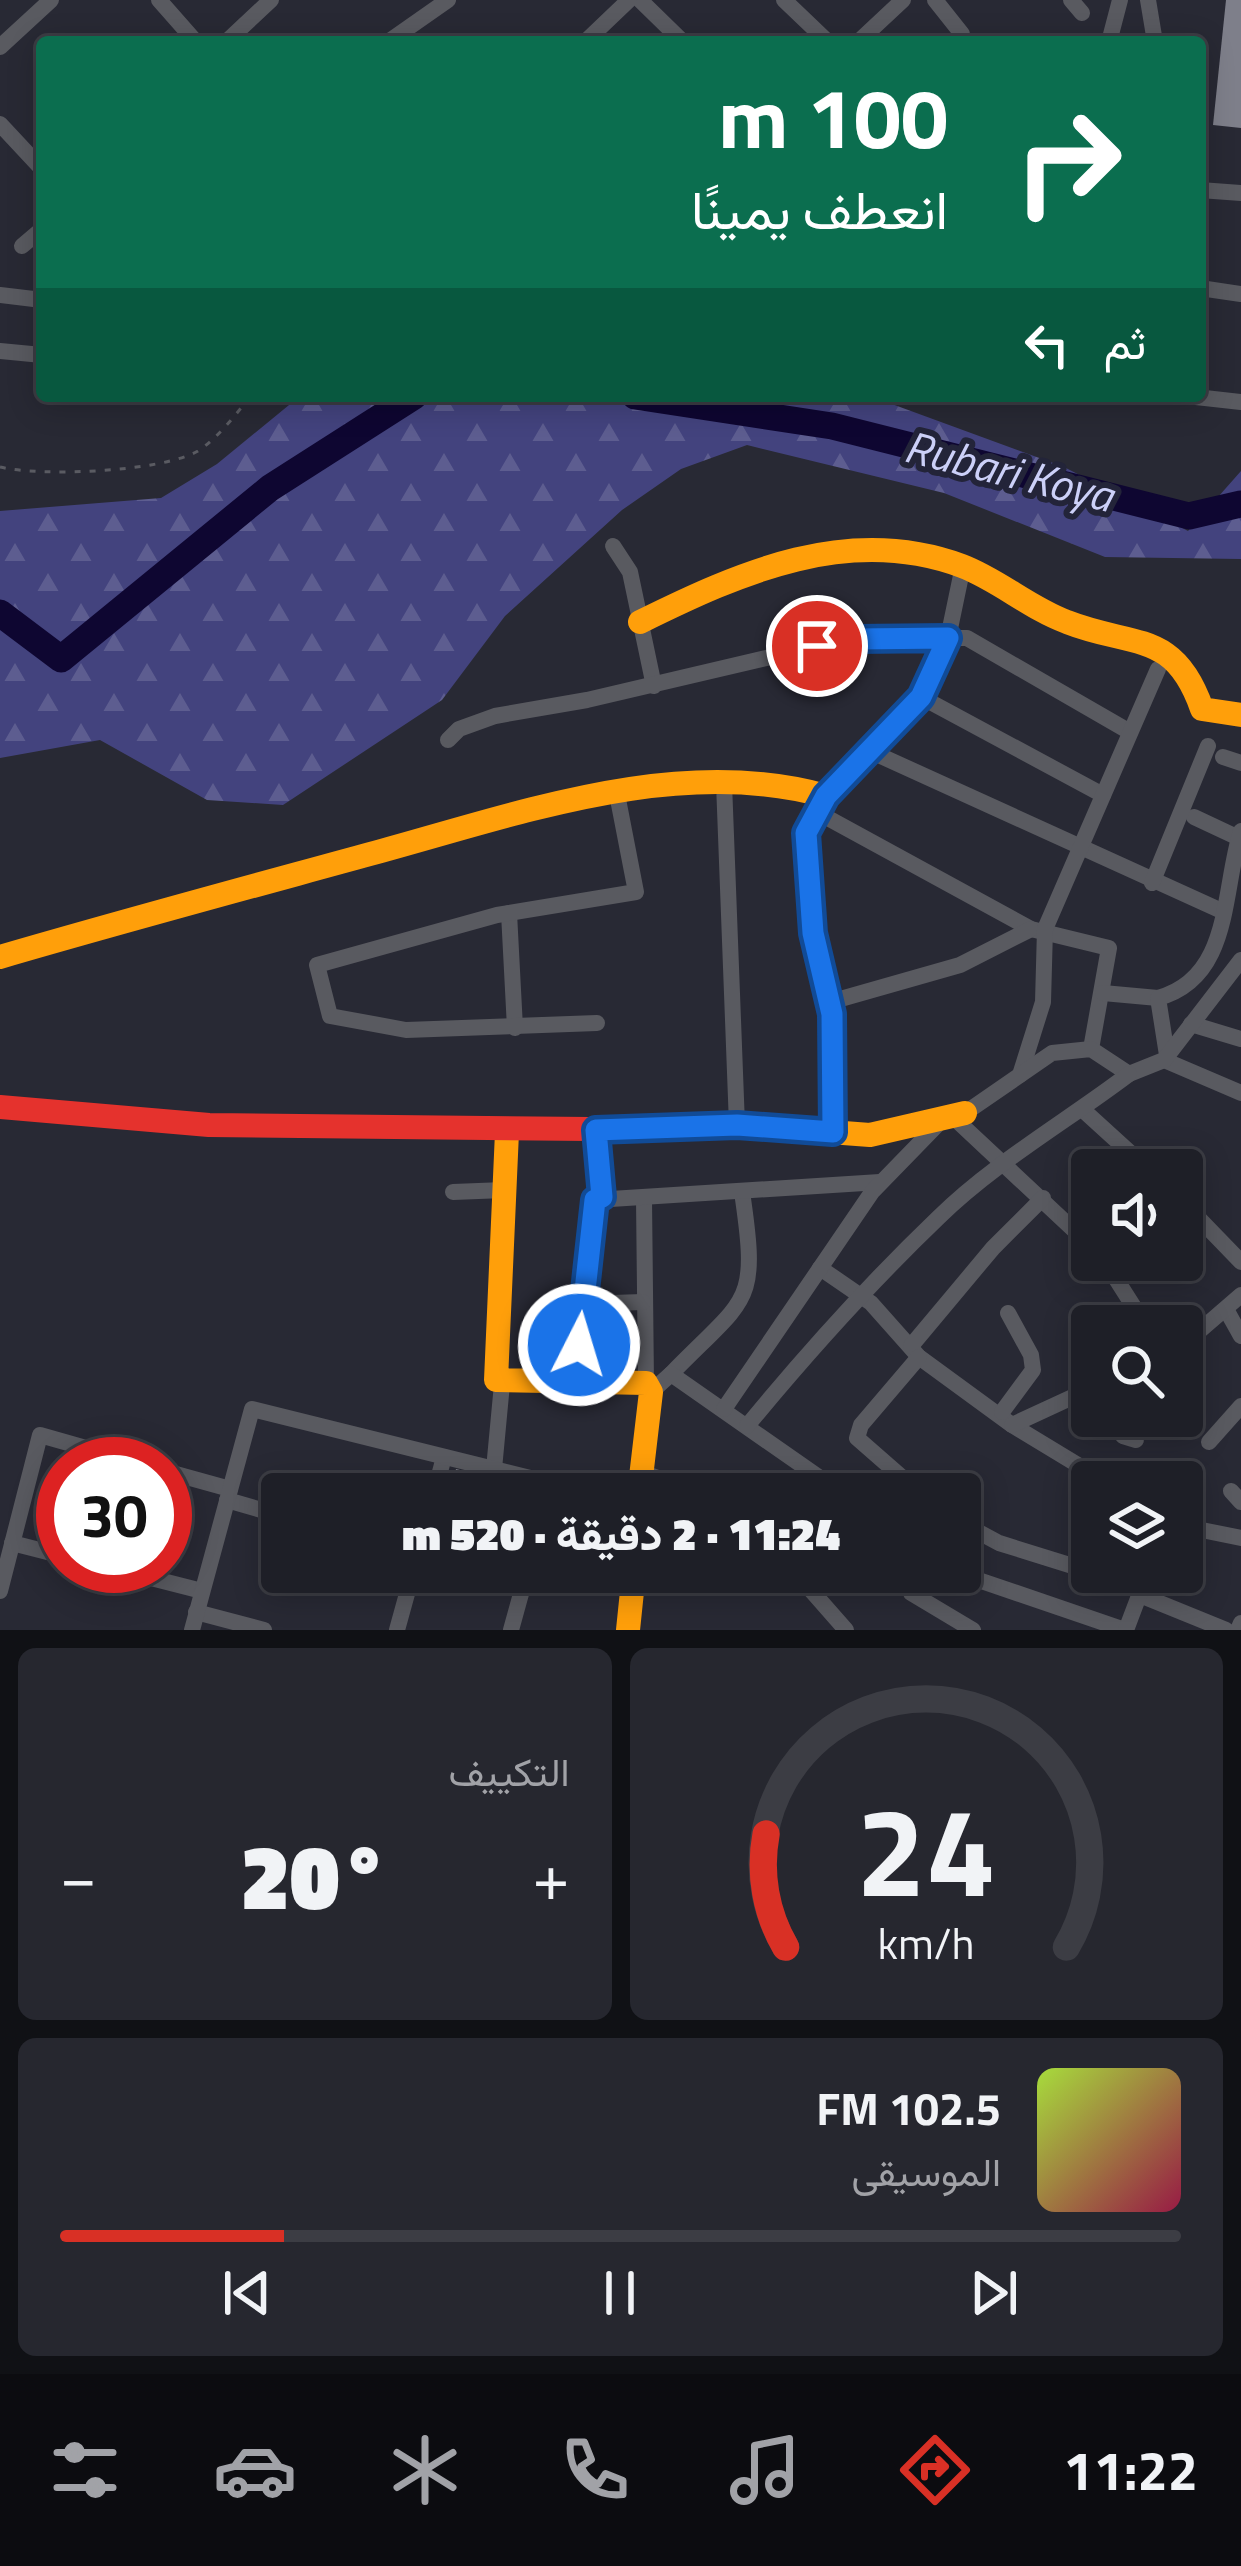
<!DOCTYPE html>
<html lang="ar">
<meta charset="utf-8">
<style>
body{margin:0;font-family:"Titillium Web",Vazirmatn,sans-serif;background:#26272f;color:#f1f3f6;direction:rtl;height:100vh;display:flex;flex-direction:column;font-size:45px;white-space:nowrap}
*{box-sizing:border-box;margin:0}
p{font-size:39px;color:#a1a2a7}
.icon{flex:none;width:66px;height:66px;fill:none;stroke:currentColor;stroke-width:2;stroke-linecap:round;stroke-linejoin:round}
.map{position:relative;height:1630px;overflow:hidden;direction:ltr}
.details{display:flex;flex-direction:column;gap:18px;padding:18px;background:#101115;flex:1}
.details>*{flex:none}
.banner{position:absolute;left:36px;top:36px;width:1170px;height:366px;border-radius:12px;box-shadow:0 6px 30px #0003,0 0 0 3px #3c3d44;direction:rtl;background:#0b6e4f;color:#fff;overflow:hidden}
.controls{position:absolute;left:1071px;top:1149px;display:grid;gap:24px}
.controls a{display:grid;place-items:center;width:132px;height:132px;border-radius:12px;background:#1e1f27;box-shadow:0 6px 30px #0003,0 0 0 3px #3c3d44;font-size:60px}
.speed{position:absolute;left:36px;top:1437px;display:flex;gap:24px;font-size:60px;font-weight:700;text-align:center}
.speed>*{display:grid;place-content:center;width:156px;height:156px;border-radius:50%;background:#1e1f27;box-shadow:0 6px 30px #0003,0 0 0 3px #3c3d44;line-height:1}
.speed .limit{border:18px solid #d22;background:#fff;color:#111}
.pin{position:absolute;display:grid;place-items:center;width:102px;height:102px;color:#fff;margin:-51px;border:6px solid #fff;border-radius:50%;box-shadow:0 3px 12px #0007}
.me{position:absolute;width:132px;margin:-66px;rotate:5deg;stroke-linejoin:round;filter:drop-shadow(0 0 9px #0008)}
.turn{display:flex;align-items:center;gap:42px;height:252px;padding:0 60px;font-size:54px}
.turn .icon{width:156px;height:156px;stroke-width:2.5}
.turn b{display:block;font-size:84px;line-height:102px}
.then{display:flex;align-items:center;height:114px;padding:0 60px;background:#0003;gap:24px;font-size:45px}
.big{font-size:90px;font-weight:800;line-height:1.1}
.details .widget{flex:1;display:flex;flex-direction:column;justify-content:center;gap:18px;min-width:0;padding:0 42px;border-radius:18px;background:#26272f}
.details .dial{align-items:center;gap:0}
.dial svg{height:312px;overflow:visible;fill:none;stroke:#3c3d44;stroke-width:7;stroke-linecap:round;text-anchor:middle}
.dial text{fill:#f1f3f6;stroke:none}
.song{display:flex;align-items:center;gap:36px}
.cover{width:144px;height:144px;border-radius:18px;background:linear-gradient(135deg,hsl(80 70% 55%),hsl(340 70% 35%))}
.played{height:12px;border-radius:6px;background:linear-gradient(90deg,#d93025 20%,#3c3d44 20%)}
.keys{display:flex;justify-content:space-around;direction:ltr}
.heat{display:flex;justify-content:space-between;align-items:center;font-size:66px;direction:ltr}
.details .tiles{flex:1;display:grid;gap:18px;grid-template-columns:1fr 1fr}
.widget:last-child{grid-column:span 2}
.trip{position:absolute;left:261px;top:1473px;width:720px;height:120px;border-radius:12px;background:#1e1f27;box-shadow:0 6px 30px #0003,0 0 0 3px #3c3d44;font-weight:800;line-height:120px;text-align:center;direction:rtl}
.menu{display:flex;height:192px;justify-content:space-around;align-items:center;background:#0c0c10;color:#a1a2a7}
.menu .icon{width:84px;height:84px}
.menu .active{color:#d93025}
.menu b{font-size:54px;color:#f1f3f6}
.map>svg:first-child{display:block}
.forest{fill:url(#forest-firs)}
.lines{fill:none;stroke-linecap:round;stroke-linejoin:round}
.river{stroke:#0e0631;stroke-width:27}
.building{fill:#7e7f8a}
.path{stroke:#5a5b62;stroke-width:3;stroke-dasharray:6 9;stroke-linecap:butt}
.street{stroke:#595a60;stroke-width:16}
.slow{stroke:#ff9f0a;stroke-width:24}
.jam{stroke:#e5322d;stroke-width:24}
.route-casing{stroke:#114b97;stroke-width:30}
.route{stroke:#1a73e8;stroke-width:21}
.labels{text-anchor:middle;stroke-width:12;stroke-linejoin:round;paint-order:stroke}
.water-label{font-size:45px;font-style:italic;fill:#ccd0f8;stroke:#232439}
</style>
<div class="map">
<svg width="1241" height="1630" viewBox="0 0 1241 1630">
<defs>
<pattern id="forest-firs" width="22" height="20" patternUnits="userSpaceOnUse" patternTransform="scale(3)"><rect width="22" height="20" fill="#43437e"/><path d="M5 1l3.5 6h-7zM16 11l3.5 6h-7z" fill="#5d5d90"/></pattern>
</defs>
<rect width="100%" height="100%" fill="#282934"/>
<polygon class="forest" points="300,396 870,396 1064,467 1188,531 1241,471 1241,559 1105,557 944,493 747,445 681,469 622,510 505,616 442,700 283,805 207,800 100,740 0,758 0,511 161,498 217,464"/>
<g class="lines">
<g class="river">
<polyline points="635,396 832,426 1189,516 1241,504"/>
<polyline points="0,613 61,659 270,488 414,396"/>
</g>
</g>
<g class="building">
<polygon points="1226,0 1241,0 1241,128 1213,125"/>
<polygon points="456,1469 546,1492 545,1494 449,1494"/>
</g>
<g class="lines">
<path class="path" d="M 0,467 C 41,477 161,472 198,451 C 218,438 235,415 251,396"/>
<g class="street">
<polyline points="159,0 196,42"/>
<polyline points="640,0 683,42"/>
<polyline points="784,0 828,42"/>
<polyline points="935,0 962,34"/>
<polyline points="1071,0 1082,13"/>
<polyline points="1148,0 1155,42"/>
<polyline points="226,42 271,0"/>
<polyline points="388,42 448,0"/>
<polyline points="585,42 629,0"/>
<polyline points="858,42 903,0"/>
<polyline points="1109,42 1120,0"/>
<polyline points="0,47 51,0"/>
<polyline points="0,124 42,169"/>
<polyline points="1200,190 1241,193"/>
<polyline points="22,246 42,229"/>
<polyline points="1200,288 1241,294"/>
<polyline points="0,295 42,300"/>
<polyline points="0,351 42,355"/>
<polyline points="1187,396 1241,402"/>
<polyline points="613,546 630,572 654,686"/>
<polyline points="921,697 1103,795"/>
<polyline points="448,740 459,729 495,716 587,700 817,646 887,638 967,638 1130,732"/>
<polyline points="872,752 1224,912"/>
<polyline points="1223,757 1241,763"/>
<polyline points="724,783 737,1125"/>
<polyline points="815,811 1031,929 1109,948 1091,1049"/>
<polyline points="1194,817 1241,839"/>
<polyline points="1152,883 1208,746"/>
<polyline points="509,913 515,1028"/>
<polyline points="1103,993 1158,998"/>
<polyline points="830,1002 960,965 1031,929"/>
<polyline points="597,1023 406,1030 330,1016 317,965 497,915 636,892 617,794"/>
<polyline points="1191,1024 1241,1039"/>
<path d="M 1167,1055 L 1158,998 C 1232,978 1222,891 1241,831"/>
<polyline points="1164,1060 1241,1093"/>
<polyline points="1020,1075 1043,1002 1045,929 1158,669"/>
<polyline points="1082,1109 1149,1170"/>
<polyline points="965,1113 1052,1053 1091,1049 1129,1074 1164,1060 1241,960"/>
<polyline points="952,1116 1092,1247"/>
<polyline points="596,1130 602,1197"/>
<polyline points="833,1132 832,1014 813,933 806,833 826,796 921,697 948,638 963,566"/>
<polyline points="453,1192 504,1190"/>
<polyline points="644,1199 646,1383"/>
<polyline points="1182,1201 1241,1262"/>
<polyline points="1104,1260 1146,1326"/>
<polyline points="820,1268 871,1303 919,1357 1012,1425 1106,1482"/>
<polyline points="581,1304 643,1302"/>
<polyline points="1227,1311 1241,1336"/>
<polyline points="911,1346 993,1248 1043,1198"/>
<polyline points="1182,1346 1241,1295"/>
<polyline points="919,1357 861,1425 857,1438 921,1494"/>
<path d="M 671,1374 C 748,1295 759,1307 742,1192"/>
<polyline points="576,1385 595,1200 880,1182"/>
<polyline points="651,1392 671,1374 843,1494"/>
<polyline points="724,1409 872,1192 943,1119"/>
<polyline points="1002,1412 1033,1370 1031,1355 1008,1313"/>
<polyline points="1108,1416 1123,1436 1136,1440"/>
<polyline points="1012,1425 1092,1388"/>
<path d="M 747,1426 C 808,1352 870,1283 939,1217 C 994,1163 1067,1121 1129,1074"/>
<polyline points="1209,1442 1241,1406"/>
<polyline points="494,1469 502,1384"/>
<polyline points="165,1471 230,1489"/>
<polyline points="644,1473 702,1494"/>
<polyline points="1231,1491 1241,1502"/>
<polyline points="434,1494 444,1457"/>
<polyline points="227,1500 282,1516"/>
<polyline points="960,1522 999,1543 1092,1572"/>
<polyline points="1182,1526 1241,1538"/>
<polyline points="12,1543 63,1556"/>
<polyline points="104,1566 202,1591"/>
<polyline points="795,1572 846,1630"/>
<polyline points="955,1572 1125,1630"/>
<polyline points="1093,1572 1144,1583"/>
<polyline points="0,1591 40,1435 142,1464"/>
<polyline points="911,1593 973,1630"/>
<polyline points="1140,1595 1226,1630"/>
<polyline points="196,1612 264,1630"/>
<polyline points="192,1630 252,1409 595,1494"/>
<polyline points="397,1630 413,1572"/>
<polyline points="511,1630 527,1572"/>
<polyline points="1126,1630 1148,1572"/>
<polyline points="1238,1630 1241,1623"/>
</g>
<g class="slow">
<path d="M 640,622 C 741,572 849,524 962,566 C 999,580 1029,608 1067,622 C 1133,648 1174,629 1202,709 L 1241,715"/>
<path d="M 0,957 C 123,921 246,888 370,854 C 515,815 677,754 826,796"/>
<polyline points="590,1129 737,1125 870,1135 965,1113"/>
<polyline points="507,1132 496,1380 646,1383 651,1392 639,1494"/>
<polyline points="628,1630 634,1572"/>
</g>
<polyline class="jam" points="0,1107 209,1125 590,1129"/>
</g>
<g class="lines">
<defs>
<polyline id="route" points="579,1345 595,1200 602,1197 596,1130 737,1125 833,1132 832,1014 813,933 806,833 826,796 921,697 948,638 856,639 817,646"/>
</defs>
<use href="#route" class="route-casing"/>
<use href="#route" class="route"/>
</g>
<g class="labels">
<g class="water-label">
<text transform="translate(1009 471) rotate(14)" y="16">Rubari Koya</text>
</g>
</g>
</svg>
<div class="controls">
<a><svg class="icon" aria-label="sound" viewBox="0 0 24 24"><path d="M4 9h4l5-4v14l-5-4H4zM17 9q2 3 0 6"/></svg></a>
<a><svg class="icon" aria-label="search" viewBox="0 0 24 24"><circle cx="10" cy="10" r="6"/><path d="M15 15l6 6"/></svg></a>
<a><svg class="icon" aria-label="layers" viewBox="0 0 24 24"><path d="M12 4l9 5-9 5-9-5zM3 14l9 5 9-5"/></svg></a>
</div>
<div class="speed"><div class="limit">30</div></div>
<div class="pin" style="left:817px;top:646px;background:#d93025"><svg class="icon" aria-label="arrive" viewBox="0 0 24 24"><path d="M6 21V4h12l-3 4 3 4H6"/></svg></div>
<svg class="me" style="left:579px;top:1345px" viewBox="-20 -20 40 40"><circle r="17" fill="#1a73e8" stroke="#fff" stroke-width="3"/><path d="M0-11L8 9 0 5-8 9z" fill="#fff"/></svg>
<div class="trip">11:24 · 2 دقيقة · 520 m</div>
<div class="banner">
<div class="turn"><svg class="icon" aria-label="right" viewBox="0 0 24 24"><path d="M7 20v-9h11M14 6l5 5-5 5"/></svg><div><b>100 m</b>انعطف يمينًا</div></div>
<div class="then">ثم<svg class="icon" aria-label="left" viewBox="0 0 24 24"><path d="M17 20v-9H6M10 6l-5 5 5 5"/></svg></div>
</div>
</div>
<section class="details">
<div class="tiles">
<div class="widget dial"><svg viewBox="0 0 100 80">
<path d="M14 69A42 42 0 1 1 86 69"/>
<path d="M14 69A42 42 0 0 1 9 40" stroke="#d93025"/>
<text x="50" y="56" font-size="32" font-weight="700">24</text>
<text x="50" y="72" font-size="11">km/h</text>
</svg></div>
<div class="widget"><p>التكييف</p>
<div class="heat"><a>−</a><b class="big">20°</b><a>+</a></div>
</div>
<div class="widget">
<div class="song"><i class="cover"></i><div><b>102.5 FM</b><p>الموسيقى</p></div></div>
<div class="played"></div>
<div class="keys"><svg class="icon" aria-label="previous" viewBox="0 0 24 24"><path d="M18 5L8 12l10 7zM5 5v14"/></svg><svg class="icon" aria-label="pause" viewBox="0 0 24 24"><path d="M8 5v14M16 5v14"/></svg><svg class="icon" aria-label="next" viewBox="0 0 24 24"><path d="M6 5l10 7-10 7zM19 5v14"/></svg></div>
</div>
</div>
</section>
<nav class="menu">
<b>11:22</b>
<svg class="icon active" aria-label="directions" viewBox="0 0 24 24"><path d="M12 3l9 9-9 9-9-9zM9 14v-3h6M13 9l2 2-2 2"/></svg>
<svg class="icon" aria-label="music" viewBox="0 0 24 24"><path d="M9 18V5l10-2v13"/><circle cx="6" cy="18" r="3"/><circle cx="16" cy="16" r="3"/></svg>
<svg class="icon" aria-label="phone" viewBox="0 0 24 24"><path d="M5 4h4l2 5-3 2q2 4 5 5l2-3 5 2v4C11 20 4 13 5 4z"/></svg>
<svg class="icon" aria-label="climate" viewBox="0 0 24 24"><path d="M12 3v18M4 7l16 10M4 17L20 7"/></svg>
<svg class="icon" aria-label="car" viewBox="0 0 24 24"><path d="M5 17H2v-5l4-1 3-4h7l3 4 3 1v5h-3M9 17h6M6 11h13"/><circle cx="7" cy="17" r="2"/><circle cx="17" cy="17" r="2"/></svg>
<svg class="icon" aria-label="filters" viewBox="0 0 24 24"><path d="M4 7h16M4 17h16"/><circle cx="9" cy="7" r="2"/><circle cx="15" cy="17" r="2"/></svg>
</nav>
